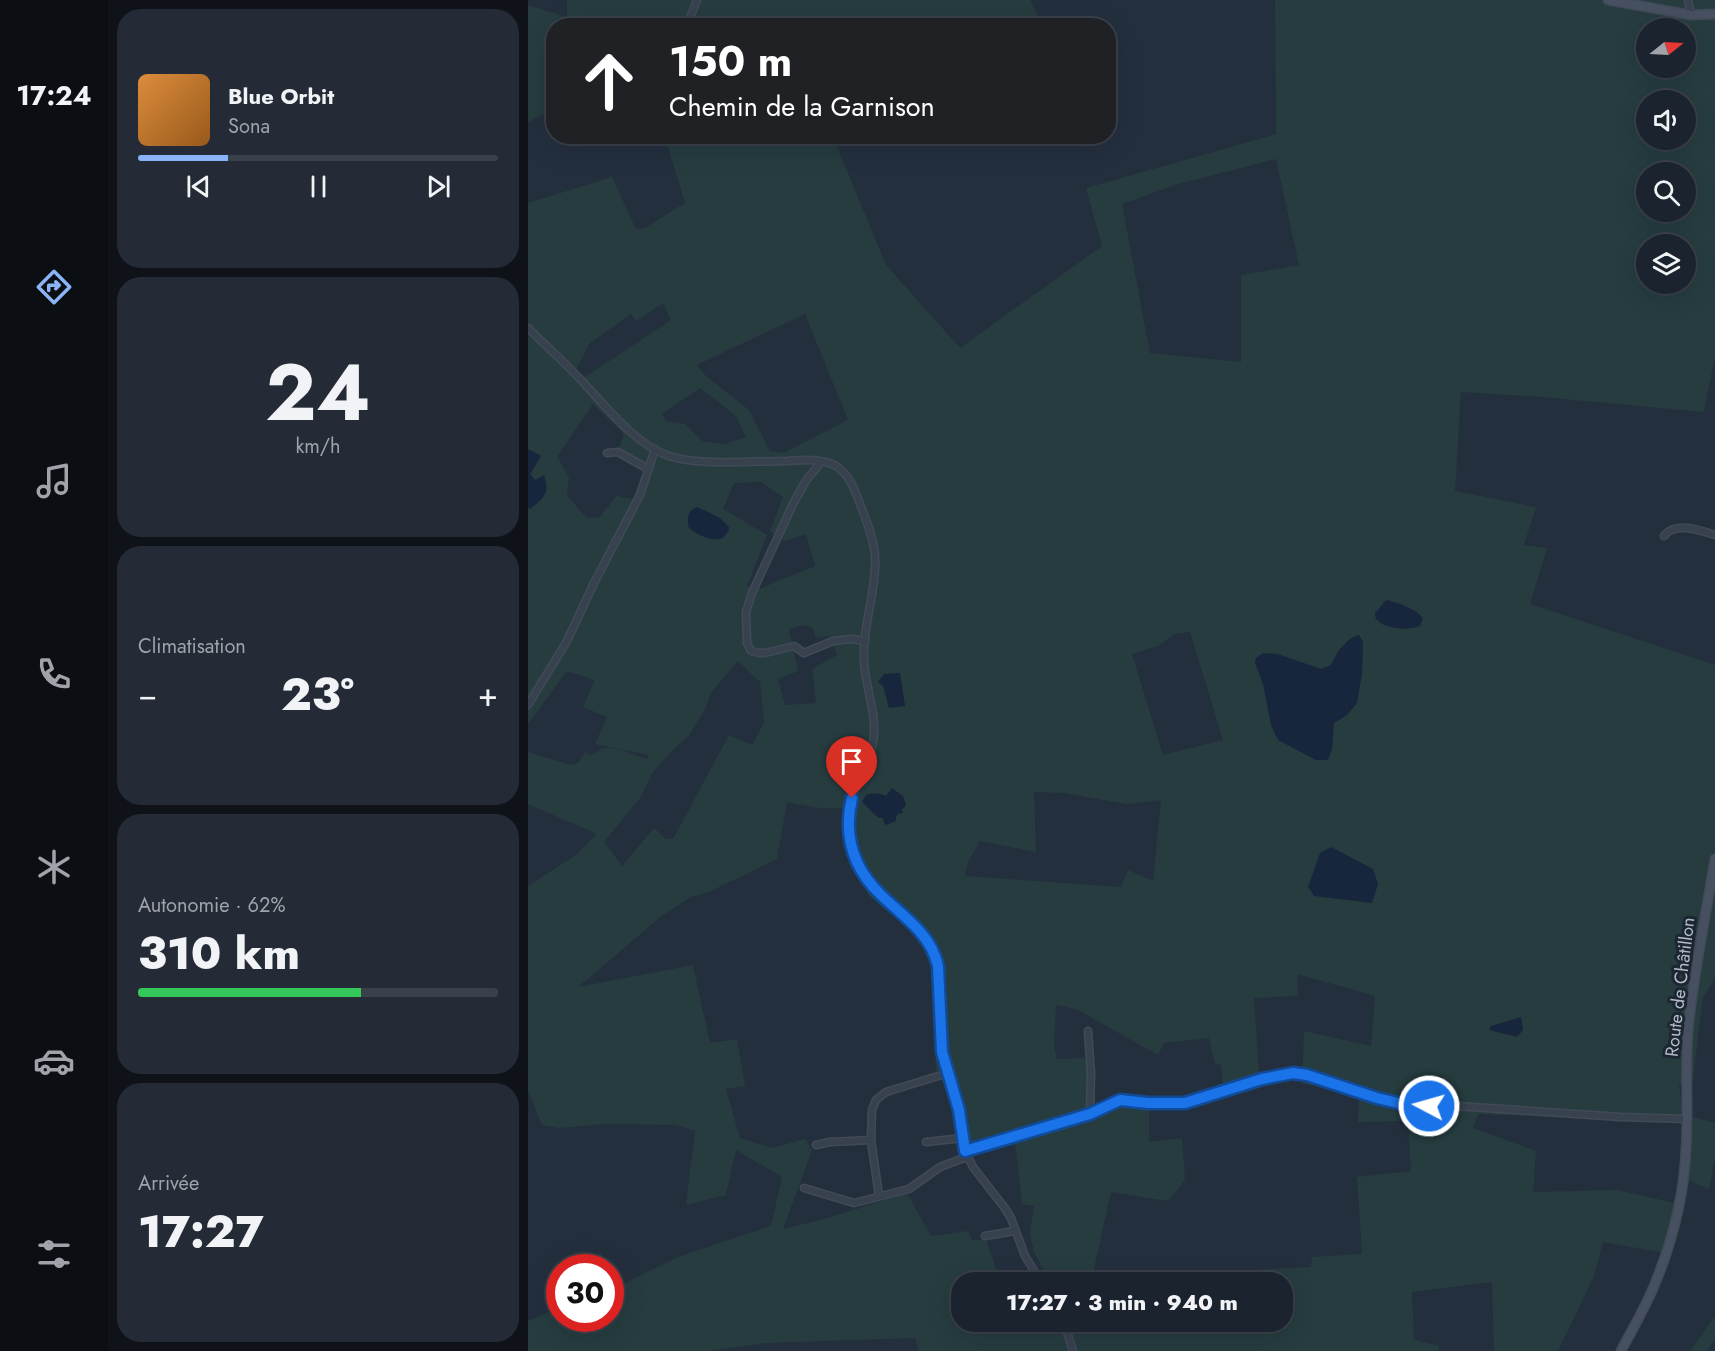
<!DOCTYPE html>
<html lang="fr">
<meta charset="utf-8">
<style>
body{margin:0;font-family:Jost,sans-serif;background:#242b36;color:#f1f3f6;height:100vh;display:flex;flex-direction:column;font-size:22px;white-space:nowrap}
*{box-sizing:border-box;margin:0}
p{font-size:20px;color:#a0a4aa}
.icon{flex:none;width:33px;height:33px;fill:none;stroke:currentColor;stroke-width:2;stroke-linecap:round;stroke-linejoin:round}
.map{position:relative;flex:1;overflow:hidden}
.side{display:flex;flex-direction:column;gap:9px;padding:9px;background:#0f1319;width:420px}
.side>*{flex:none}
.banner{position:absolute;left:18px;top:18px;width:570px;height:126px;border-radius:24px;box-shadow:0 6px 24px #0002,0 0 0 2px #39404a;background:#202124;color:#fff;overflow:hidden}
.needle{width:39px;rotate:72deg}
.tools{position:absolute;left:1108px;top:18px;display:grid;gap:12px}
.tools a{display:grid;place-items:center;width:60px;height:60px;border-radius:50%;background:#1b232e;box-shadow:0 6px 24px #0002,0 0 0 2px #39404a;font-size:30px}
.speed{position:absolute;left:18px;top:1254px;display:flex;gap:12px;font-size:30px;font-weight:700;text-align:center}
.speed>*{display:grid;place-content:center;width:78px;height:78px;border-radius:50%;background:#1b232e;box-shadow:0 6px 24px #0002,0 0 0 2px #39404a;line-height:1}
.speed .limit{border:9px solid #d22;background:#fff;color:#111}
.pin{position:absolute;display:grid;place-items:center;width:51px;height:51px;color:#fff;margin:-62px -26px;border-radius:50% 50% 50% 0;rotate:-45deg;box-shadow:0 0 6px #0007}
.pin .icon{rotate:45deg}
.me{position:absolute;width:66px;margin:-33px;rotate:276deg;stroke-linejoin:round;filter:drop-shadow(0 0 4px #0008)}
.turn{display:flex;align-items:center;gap:21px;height:126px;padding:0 24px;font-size:27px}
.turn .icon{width:78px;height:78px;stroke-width:2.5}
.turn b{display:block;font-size:42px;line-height:51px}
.big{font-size:45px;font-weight:800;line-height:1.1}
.side .card{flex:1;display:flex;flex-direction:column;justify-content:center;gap:9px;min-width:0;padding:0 21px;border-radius:24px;background:#242b36}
.side .dial{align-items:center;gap:0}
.dial b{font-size:78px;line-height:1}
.song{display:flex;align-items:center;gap:18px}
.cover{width:72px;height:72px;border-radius:9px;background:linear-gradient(135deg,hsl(30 70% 55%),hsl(30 70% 35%))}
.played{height:6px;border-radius:3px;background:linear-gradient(90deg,#8ab4f8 25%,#39404a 25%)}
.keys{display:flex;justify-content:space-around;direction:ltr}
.heat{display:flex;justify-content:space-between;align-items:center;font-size:33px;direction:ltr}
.charge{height:9px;border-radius:4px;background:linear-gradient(90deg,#34c759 62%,#39404a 0)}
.trip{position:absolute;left:423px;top:1272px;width:342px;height:60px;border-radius:24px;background:#1b232e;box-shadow:0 6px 24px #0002,0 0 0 2px #39404a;font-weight:800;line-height:60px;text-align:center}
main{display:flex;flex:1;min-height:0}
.dock{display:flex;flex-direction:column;width:108px;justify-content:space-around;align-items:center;background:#0b0e12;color:#a0a4aa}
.dock .icon{width:42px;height:42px}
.dock .current{color:#8ab4f8}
.dock b{font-size:27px;color:#f1f3f6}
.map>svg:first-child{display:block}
.green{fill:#263c3f;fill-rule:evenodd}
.water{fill:#17263c}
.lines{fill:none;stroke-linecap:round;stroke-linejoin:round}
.street-casing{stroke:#414a57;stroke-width:9}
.secondary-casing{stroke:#414a57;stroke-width:11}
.street{stroke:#38414e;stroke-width:6}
.secondary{stroke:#465061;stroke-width:8}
.route-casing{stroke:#114b97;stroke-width:15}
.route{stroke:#1a73e8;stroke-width:10}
.labels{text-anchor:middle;stroke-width:6;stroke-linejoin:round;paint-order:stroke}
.street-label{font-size:18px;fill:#b4bcc9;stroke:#1d2633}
</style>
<main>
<nav class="dock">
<b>17:24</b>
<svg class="icon current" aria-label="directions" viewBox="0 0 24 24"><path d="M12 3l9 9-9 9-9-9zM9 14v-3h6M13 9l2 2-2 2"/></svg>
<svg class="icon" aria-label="music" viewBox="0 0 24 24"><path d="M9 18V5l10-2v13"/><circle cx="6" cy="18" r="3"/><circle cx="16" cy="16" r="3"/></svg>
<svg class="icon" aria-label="phone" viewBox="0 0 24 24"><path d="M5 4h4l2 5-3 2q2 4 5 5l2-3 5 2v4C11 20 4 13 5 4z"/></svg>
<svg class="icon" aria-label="climate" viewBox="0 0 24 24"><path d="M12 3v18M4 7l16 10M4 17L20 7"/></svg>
<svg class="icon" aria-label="car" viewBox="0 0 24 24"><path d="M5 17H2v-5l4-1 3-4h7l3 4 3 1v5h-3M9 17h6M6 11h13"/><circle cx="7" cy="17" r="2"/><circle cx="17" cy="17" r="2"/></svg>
<svg class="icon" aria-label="filters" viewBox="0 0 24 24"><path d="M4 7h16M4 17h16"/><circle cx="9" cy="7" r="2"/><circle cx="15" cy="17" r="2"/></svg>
</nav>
<section class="side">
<div class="card">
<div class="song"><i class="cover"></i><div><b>Blue Orbit</b><p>Sona</p></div></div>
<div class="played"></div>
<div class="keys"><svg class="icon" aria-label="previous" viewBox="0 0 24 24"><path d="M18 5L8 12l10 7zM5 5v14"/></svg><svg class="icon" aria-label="pause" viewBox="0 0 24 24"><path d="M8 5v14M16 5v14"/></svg><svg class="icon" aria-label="next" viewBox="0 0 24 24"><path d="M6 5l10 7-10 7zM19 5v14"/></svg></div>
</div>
<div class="card dial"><b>24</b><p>km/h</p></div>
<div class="card"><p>Climatisation</p>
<div class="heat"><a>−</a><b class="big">23°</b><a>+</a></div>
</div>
<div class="card"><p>Autonomie · 62%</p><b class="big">310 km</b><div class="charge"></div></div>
<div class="card"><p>Arrivée</p><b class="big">17:27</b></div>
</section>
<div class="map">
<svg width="1187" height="1351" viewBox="0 0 1187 1351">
<rect width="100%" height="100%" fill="#242f3e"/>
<g class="green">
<polygon points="39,0 502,0 515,25 182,26 181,19 144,26 26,26 25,110 0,122 0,5 39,17"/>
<path d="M 747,0 L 1187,0 L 1187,359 L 1186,360 L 1176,412 L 1014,397 L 933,392 L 927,491 L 1008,507 L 996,545 L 1019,548 L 1002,604 L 1187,665 L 1187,979 L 1175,997 L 1164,1087 L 1151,1085 L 1156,1122 L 950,1114 L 945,1128 L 1008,1151 L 1005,1192 L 1090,1190 L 1155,1205 L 1146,1246 L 1143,1254 L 1075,1242 L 1066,1276 L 1030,1351 L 966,1351 L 964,1282 L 884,1292 L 886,1340 L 911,1346 L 910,1351 L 391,1351 L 387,1338 L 238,1343 L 180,1351 L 0,1351 L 0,1321 L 31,1308 L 32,1318 L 82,1318 L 83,1290 L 150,1257 L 243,1226 L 254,1177 L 208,1150 L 198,1195 L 158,1205 L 167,1131 L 147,1125 L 76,1124 L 31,1128 L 14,1125 L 0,1091 L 0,886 L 48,855 L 69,834 L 0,804 L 0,752 L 43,765 L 50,763 L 58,751 L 60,755 C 67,754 68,751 74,749 C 87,745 106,755 119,759 L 121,755 L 67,744 L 79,717 L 55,707 L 67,680 L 39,671 L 0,724 L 0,507 L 2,509 L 7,480 L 2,474 L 13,456 L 0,449 L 0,203 L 84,177 L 108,229 L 115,229 L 157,203 L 137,137 L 324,137 L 308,144 L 358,265 L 432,348 L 574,246 L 558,188 L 748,134 ZM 1119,28 L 1158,28 L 1158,68 L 1119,68 ZM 1119,100 L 1158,100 L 1158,140 L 1119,140 ZM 748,159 L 771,265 L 713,275 L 713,362 L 622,353 L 594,204 L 650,184 ZM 1119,172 L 1158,172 L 1158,212 L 1119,212 ZM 1119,244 L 1158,244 L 1158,284 L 1119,284 ZM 135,303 L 143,320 L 57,377 L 48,369 L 62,343 L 103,314 L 108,321 ZM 277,314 L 320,420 L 255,453 L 242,451 L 221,410 L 177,375 L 169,365 ZM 172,388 L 208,416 L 218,437 L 197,444 L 174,441 L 157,424 L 138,421 L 134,414 ZM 65,404 L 96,434 L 91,449 L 118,464 L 105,499 L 88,496 L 72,517 L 59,518 L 39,496 L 41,477 L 29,457 ZM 233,482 L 255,497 L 242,531 L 256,541 L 278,534 L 287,566 L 231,589 L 219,586 L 239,535 L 195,509 L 206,483 ZM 177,510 L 192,519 L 201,527 L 201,530 L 195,538 L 186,539 L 163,530 ZM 859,600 L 872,604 L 890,612 L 868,628 L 855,625 L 848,619 L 847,613 C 852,609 854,603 859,600 ZM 275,625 L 284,628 L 288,638 L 301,636 L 309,655 L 284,669 L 288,703 L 257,705 L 250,679 L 270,671 L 261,629 ZM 662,632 L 695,740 L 635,755 L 604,654 L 630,646 L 646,634 ZM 830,635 L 835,642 L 834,674 L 819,715 L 806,723 L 804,749 L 735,684 L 727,662 L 749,654 L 793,669 L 803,665 L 811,650 L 822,639 ZM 210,661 L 232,682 L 236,723 L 224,745 L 201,735 L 145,839 L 138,839 L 126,828 L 94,866 L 76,842 L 112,798 L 125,772 L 146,749 L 160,737 L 177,709 L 184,691 ZM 506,792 L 536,793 L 599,804 L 633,800 L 625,881 L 600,870 L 593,887 L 437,876 L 440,862 L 452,841 L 508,852 ZM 357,796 L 370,814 L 363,823 L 357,824 L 355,818 L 351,818 L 342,811 ZM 259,802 C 279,806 298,811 318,807 L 317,822 L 319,845 L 326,866 L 341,896 L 376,924 L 395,948 L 406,975 L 408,1071 L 423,1068 L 434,1104 L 442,1146 L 486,1134 L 494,1204 L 506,1206 L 502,1233 L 506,1252 L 522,1282 L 563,1282 L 583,1192 L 640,1201 L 657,1180 L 654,1138 L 621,1142 L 621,1107 L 597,1104 L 559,1121 L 557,1112 L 560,1102 L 559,1058 L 529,1059 L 526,1045 L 528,1005 L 548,1009 L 630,1055 L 636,1043 L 681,1038 L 687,1065 L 693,1064 L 696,1096 L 732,1086 L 726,998 L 770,996 L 769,974 L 847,996 L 843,1046 L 776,1031 L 774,1084 L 795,1086 L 831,1098 L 830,1122 L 880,1121 L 883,1171 L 829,1177 L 834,1254 L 784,1257 L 783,1267 L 646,1274 L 645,1279 L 604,1280 L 570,1282 L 754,1282 L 754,1322 L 434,1322 L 434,1282 L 473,1282 L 458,1240 L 444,1240 L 440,1231 L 403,1236 L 379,1193 L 300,1218 L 255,1229 L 284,1150 L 277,1139 L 244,1148 L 212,1138 L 198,1089 L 217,1086 L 209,1039 L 182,1043 L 165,965 L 50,987 L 135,915 L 163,897 L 183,891 L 249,859 Z"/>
<polygon points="1165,1117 1187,1123 1187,1158 1181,1189 1160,1180"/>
<polygon points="1187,1316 1187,1340 1179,1351 1162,1351"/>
</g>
<g class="water">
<path d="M 0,449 L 13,456 L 2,474 L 7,480 L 16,475 C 22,494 16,498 2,509 L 0,507 Z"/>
<path d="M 169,507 L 192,518 L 201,527 L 201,530 L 195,538 C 184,542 169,535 161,528 C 158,520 160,510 169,507 Z"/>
<path d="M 859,600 C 872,604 886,608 895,618 L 892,626 C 877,631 860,629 848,619 L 847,613 C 852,609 854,603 859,600 Z"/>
<polygon points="831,635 835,642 834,674 829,703 819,715 806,723 804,749 800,760 788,760 750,740 743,725 735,684 727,662 728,658 735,653 749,654 793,669 803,665 811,650 822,639"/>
<polygon points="372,673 377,706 361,708 355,686 350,682 356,674"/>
<path d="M 364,788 L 375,796 L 378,805 L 374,810 L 375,813 L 370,814 L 368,817 L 368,821 L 357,825 L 355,818 L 351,818 L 334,802 L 338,795 C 346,793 350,793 358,796 Z"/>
<polygon points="803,847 845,869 850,884 844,903 786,896 780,887 792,853"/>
<polygon points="993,1017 995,1030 989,1037 961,1030 963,1026"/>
</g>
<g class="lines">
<defs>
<g id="street">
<polyline points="1160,0 1163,15"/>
<polyline points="159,26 169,0"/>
<path d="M 0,328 C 17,345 35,361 52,379 C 76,404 107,445 141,456 C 172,466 226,461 259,461 C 274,460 295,458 308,466 C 321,474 327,490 332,504 C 338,520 346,539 347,556 C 349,591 334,626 336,661 C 337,687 350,716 345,742 C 340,767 323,789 320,815 C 313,895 396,905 410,966 L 414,1051 L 431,1110 L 437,1151 L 445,1167 L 476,1207 L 483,1218 L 497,1256 L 513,1282"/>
<polyline points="79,453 90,452 120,469"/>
<polyline points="293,462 277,482 265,504 224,593 218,612 219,643 223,651 231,653 237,653 266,646 276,653 305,641 324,639 337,641"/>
<path d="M 1136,536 C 1147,521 1172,530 1187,535"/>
<polyline points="0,705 39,641 66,583 112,495 127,449"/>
<polyline points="560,1031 563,1073 562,1114"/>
<polyline points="398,1142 435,1138"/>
<polyline points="288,1145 302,1142 343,1140"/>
<polyline points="437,1151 562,1114 592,1100 620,1103 657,1103 734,1079 765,1073 779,1075 849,1098 887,1107 914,1105 1093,1117 1159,1119"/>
<polyline points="276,1188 326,1203 381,1189 412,1167 433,1159 440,1158"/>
<polyline points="351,1196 343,1140 344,1110 348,1100 358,1092 420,1073"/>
<polyline points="457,1236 487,1231"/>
<polyline points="536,1322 545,1351"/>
</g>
<g id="secondary">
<polyline points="1080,0 1163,15 1187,14"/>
<path d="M 1093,1351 C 1104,1330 1117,1308 1126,1286 C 1144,1243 1156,1195 1158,1149 C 1161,1106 1156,1064 1161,1021 C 1167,967 1178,913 1187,859"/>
</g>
</defs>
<use href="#street" class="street-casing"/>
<use href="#secondary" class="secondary-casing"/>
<use href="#street" class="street"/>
<use href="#secondary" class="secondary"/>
</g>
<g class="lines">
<defs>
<path id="route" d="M 324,798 C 315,836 325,868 353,895 C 376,917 403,934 410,966 L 414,1052 L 431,1110 L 437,1151 L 562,1114 L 592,1100 L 620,1103 L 657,1103 L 734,1079 L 765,1073 L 779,1075 L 849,1098 L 887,1107 L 901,1106"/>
</defs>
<use href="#route" class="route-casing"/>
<use href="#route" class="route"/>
</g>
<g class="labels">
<g class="street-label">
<text transform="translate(1152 987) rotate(-83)" y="6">Route de Châtillon</text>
</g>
</g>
</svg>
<div class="tools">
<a><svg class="needle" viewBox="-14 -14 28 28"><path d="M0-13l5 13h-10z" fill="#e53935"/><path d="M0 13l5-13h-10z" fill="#a0a4aa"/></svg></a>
<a><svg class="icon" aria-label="sound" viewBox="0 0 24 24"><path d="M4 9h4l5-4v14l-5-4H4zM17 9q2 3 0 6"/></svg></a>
<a><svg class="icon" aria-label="search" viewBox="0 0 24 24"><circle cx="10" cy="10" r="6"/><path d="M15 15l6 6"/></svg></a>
<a><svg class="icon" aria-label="layers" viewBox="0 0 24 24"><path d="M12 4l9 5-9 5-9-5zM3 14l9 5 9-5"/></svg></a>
</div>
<div class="speed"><div class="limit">30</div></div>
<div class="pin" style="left:324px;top:798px;background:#d93025"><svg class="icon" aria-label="arrive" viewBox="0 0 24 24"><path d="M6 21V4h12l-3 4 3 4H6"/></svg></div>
<svg class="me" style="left:901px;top:1106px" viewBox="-20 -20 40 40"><circle r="17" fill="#1a73e8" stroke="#fff" stroke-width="3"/><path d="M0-11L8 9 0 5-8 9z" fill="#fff"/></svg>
<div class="trip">17:27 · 3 min · 940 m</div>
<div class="banner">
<div class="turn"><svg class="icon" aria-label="ahead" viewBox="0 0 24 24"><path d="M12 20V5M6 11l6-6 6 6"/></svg><div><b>150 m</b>Chemin de la Garnison</div></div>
</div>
</div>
</main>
